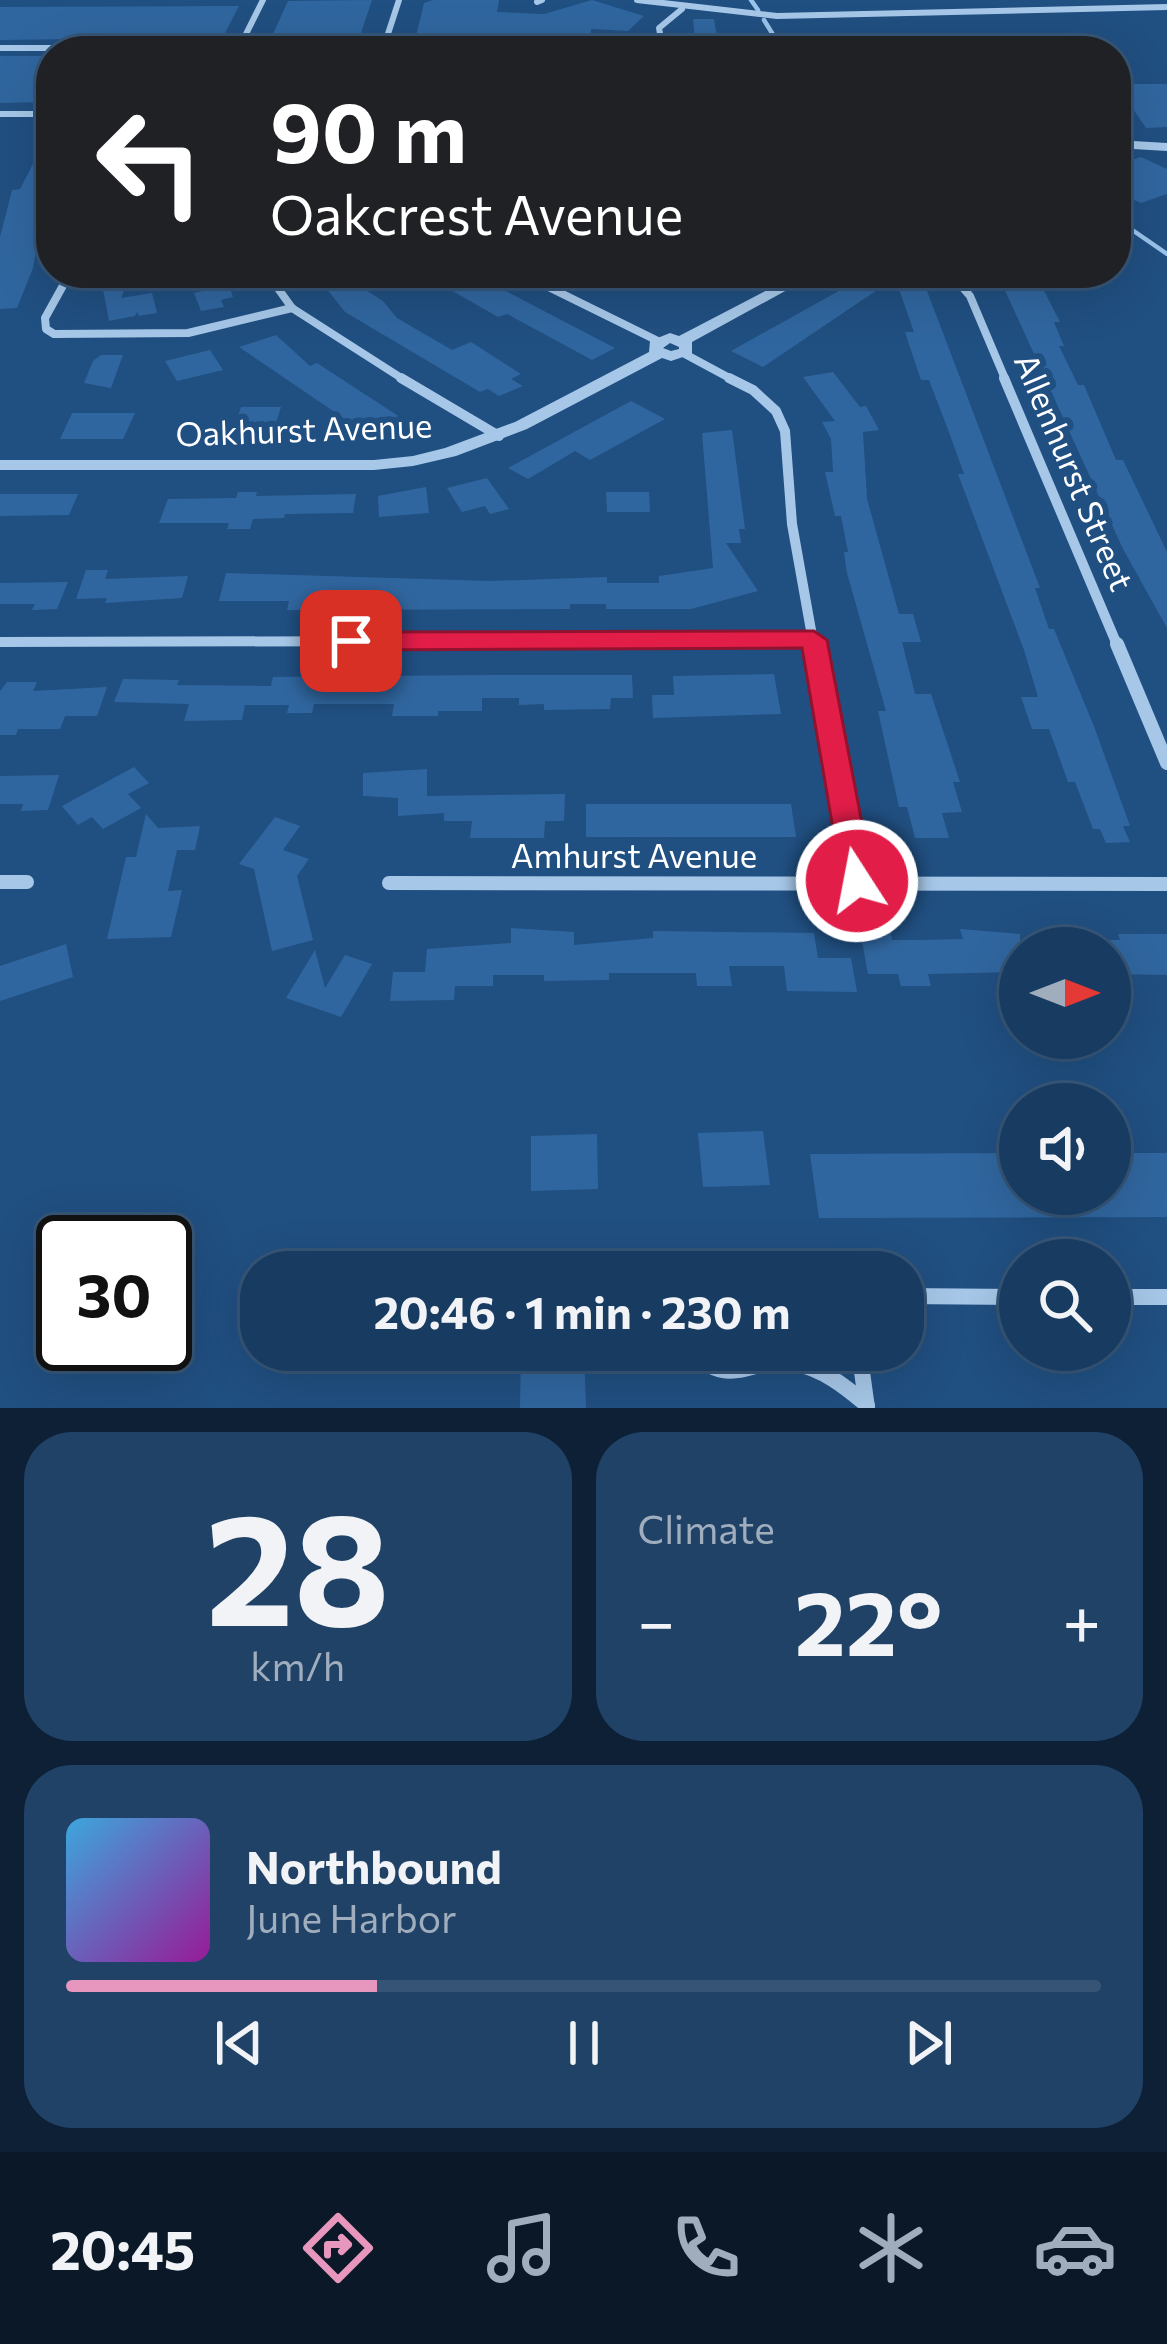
<!DOCTYPE html>
<meta charset="utf-8">
<style>
body{margin:0;font-family:Commissioner,sans-serif;background:#214267;color:#f1f3f6;height:100vh;display:flex;flex-direction:column;font-size:45px;white-space:nowrap}
*{box-sizing:border-box;margin:0}
p{font-size:39px;color:#9fadbd}
.icon{flex:none;width:66px;height:66px;fill:none;stroke:currentColor;stroke-width:2;stroke-linecap:round;stroke-linejoin:round}
.map{position:relative;height:1408px;overflow:hidden}
.drawer{display:flex;flex-direction:column;gap:24px;padding:24px;background:#0d2035;flex:1}
.drawer>*{flex:none}
.banner{position:absolute;left:36px;top:36px;width:1095px;height:252px;border-radius:48px;box-shadow:0 12px 48px #0002,0 0 0 3px #365576;background:#202124;color:#fff;overflow:hidden}
.needle{width:78px;rotate:90deg}
.fabs{position:absolute;left:999px;top:927px;display:grid;gap:24px}
.fabs a{display:grid;place-items:center;width:132px;height:132px;border-radius:50%;background:#183b61;box-shadow:0 12px 48px #0002,0 0 0 3px #365576;font-size:60px}
.speed{position:absolute;left:36px;top:1215px;display:flex;gap:24px;font-size:60px;font-weight:700;text-align:center}
.speed>*{display:grid;place-content:center;width:156px;height:156px;border-radius:50%;background:#183b61;box-shadow:0 12px 48px #0002,0 0 0 3px #365576;line-height:1}
.speed .limit{border:6px solid #111;border-radius:18px;background:#fff;color:#111}
.pin{position:absolute;display:grid;place-items:center;width:102px;height:102px;color:#fff;margin:-51px;border-radius:24px;box-shadow:0 6px 18px #0006}
.me{position:absolute;width:132px;margin:-66px;rotate:349deg;stroke-linejoin:round;filter:drop-shadow(0 0 9px #0008)}
.turn{display:flex;align-items:center;gap:42px;height:252px;padding:0 36px;font-size:54px}
.turn .icon{width:156px;height:156px;stroke-width:2.5}
.turn b{display:block;font-size:84px;line-height:102px}
.big{font-size:90px;font-weight:700;line-height:1.1}
.drawer .widget{flex:1;display:flex;flex-direction:column;justify-content:center;gap:18px;min-width:0;padding:0 42px;border-radius:48px;background:#214267}
.drawer .dial{align-items:center;gap:0}
.dial b{font-size:156px;line-height:1}
.song{display:flex;align-items:center;gap:36px}
.cover{width:144px;height:144px;border-radius:18px;background:linear-gradient(135deg,hsl(200 70% 55%),hsl(300 70% 35%))}
.played{height:12px;border-radius:6px;background:linear-gradient(90deg,#e797bd 30%,#365576 30%)}
.keys{display:flex;justify-content:space-around;direction:ltr}
.heat{display:flex;justify-content:space-between;align-items:center;font-size:66px;direction:ltr}
.drawer .tiles{flex:1;display:grid;gap:24px;grid-template-columns:1fr 1fr}
.widget:last-child{grid-column:span 2}
.trip{position:absolute;left:240px;top:1251px;width:684px;height:120px;border-radius:48px;background:#183b61;box-shadow:0 12px 48px #0002,0 0 0 3px #365576;font-weight:700;line-height:120px;text-align:center}
.dock{display:flex;height:192px;justify-content:space-around;align-items:center;background:#0a1827;color:#9fadbd}
.dock .icon{width:84px;height:84px}
.dock .active{color:#e797bd}
.dock b{font-size:54px;color:#f1f3f6}
.map>svg:first-child{display:block}
.lines{fill:none;stroke-linecap:round;stroke-linejoin:round}
.stream{stroke:#9ac3ea;stroke-width:4.5}
.building{fill:#30669f}
.minor-far4{stroke:#a6c7e8;stroke-width:6}
.minor-far3{stroke:#a6c7e8;stroke-width:8}
.minor-far2{stroke:#a6c7e8;stroke-width:10}
.minor-far1{stroke:#a6c7e8;stroke-width:14}
.minor{stroke:#a6c7e8;stroke-width:16}
.tertiary{fill:#a6c7e8;fill-rule:evenodd}
.route{fill:#e11d48;stroke:#92132f;stroke-width:3}
.labels{text-anchor:middle;stroke-width:12;stroke-linejoin:round;paint-order:stroke}
.street-label{font-size:33px;fill:#fff;stroke:#204f81}
</style>
<div class="map">
<svg width="1167" height="1408" viewBox="0 0 1167 1408">
<rect width="100%" height="100%" fill="#204f81"/>
<g class="lines">
<g class="stream">
<polyline points="751,0 758,10"/>
<polyline points="764,20 783,51"/>
<polyline points="1116,213 1125,225 1167,254"/>
</g>
</g>
<g class="building">
<polygon points="372,0 355,51 277,51 282,39 273,34 288,1"/>
<polygon points="433,0 499,0 497,12 544,14 592,0 644,16 628,31 591,29 591,42 422,41 423,36 416,36 420,20 424,3"/>
<polygon points="239,6 223,37 0,40 0,7"/>
<polygon points="693,19 714,19 719,51 696,51"/>
<polygon points="0,56 51,56 51,96 47,102 0,103"/>
<polygon points="1116,84 1167,84 1167,127 1146,128"/>
<polygon points="51,129 51,193 46,215 42,215 33,268 17,308 0,309 0,237 12,190 20,189"/>
<polygon points="1141,157 1167,169 1167,194 1141,203 1116,192 1116,165"/>
<polygon points="105,273 131,273 121,298 152,293 157,313 139,316 137,312 135,316 109,321 102,284"/>
<polygon points="202,273 225,273 233,297 221,300 224,307 201,311 194,293 207,290"/>
<polygon points="314,273 339,273 383,301 397,318 452,350 471,342 521,374 511,379 523,386 499,396 488,389 480,392 345,312"/>
<polygon points="421,273 471,273 615,348 592,360 507,314 498,317"/>
<polygon points="871,273 902,273 924,283 1040,588 1035,588 1049,629 1054,629 1095,729 1130,826 1123,826 1130,842 1106,843 1100,829 1093,829 1075,782 1068,782 1049,729 1032,729 1021,697 1038,697 1024,650 958,474 964,474 950,435 929,380 921,380 905,332 914,332 895,278 763,367 731,351"/>
<polygon points="997,273 1035,273 1060,322 1054,322 1064,346 1059,346 1078,385 1084,385 1116,460 1123,460 1167,552 1167,628 1123,549"/>
<polygon points="276,335 310,366 317,363 412,425 381,439 364,432 239,347"/>
<polygon points="210,350 223,370 177,381 165,361"/>
<polygon points="101,355 123,355 111,388 84,383 93,361"/>
<polygon points="833,372 860,407 866,406 879,430 863,432 867,499 899,614 913,614 921,642 902,642 915,694 931,694 960,782 953,782 962,812 942,813 949,838 915,838 907,807 899,807 878,711 886,711 847,573 844,552 848,552 841,516 835,516 825,472 833,472 831,439 822,422 835,421 803,377"/>
<polygon points="631,401 665,419 590,460 575,451 528,479 508,468"/>
<polygon points="241,407 281,407 273,432 230,439"/>
<polygon points="72,413 135,413 123,439 60,439"/>
<polygon points="732,430 745,529 739,529 741,543 726,543 758,591 691,609 606,609 606,604 570,604 570,609 287,610 289,601 219,601 226,573 490,581 607,577 607,583 659,583 659,576 713,568 702,433"/>
<polygon points="487,478 509,509 490,514 485,506 462,512 447,488"/>
<polygon points="426,487 429,513 379,517 378,496"/>
<polygon points="238,492 257,492 256,496 356,494 353,513 285,514 284,518 253,519 250,529 227,529 229,523 159,523 168,499 236,498"/>
<polygon points="606,492 649,492 650,512 607,512"/>
<polygon points="0,494 78,494 69,515 0,516"/>
<polygon points="86,570 108,570 105,579 188,576 182,598 105,603 107,598 76,599"/>
<polygon points="68,582 57,609 32,610 35,604 0,604 0,583"/>
<polygon points="774,674 781,714 653,718 652,695 674,695 673,676"/>
<polygon points="488,675 632,675 633,698 611,698 610,709 544,710 544,704 519,705 519,698 482,698 482,711 438,711 438,716 392,716 394,704 314,704 312,713 287,713 289,705 245,705 242,720 184,721 189,704 114,702 123,679 179,680 177,685 271,686 273,677"/>
<polygon points="7,682 37,682 33,691 107,687 97,716 65,716 60,729 18,729 16,735 0,735 0,691"/>
<polygon points="134,767 149,783 128,794 141,808 103,829 92,817 78,825 62,806"/>
<polygon points="427,769 427,796 565,794 564,821 545,821 544,838 470,838 472,821 444,821 444,813 398,816 398,798 363,796 363,773"/>
<polygon points="59,775 48,810 21,811 23,804 0,804 0,776"/>
<polygon points="586,804 791,804 796,837 586,837"/>
<polygon points="146,814 158,828 200,826 195,850 177,850 168,891 182,890 171,937 107,939 126,857 136,857"/>
<polygon points="275,817 300,826 283,850 309,859 297,876 313,940 272,951 254,869 239,864"/>
<polygon points="511,928 574,932 574,945 653,938 653,931 814,933 818,958 851,958 857,992 787,991 784,966 729,966 732,986 697,986 696,973 609,973 609,980 544,981 544,975 493,975 493,986 455,986 454,1000 390,1001 393,972 425,972 427,949 511,943"/>
<polygon points="960,929 1020,934 1020,972 928,974 931,986 901,986 898,974 868,974 860,930 890,930 892,940 918,940 963,939"/>
<polygon points="1118,934 1167,934 1167,975 1110,974 1110,940 1120,940"/>
<polygon points="66,944 73,977 0,1001 0,966"/>
<polygon points="315,950 325,988 345,955 372,964 341,1017 286,998"/>
<polygon points="763,1131 770,1185 703,1187 698,1133"/>
<polygon points="597,1134 598,1189 531,1191 531,1136"/>
<polygon points="1020,1153 1020,1194 1110,1194 1110,1153 1167,1153 1167,1217 819,1218 810,1154"/>
<polygon points="521,1350 584,1350 586,1408 520,1408"/>
</g>
<g class="lines">
<g class="minor-far4">
<polyline points="637,0 777,16 1167,7"/>
<polyline points="537,2 542,0"/>
<polyline points="0,48 239,48 263,0"/>
<polyline points="394,51 385,43 399,0"/>
<polyline points="648,51 662,45 659,28 682,9"/>
<polyline points="0,114 51,114"/>
</g>
<g class="minor-far3">
<polyline points="70,273 45,318 46,329 54,334 188,333 292,308"/>
<polyline points="267,273 292,308 406,381"/>
<polyline points="520,273 658,341"/>
<polyline points="950,273 970,296 1006,381"/>
<polyline points="683,353 735,381"/>
</g>
<g class="minor-far2">
<polyline points="401,378 499,436"/>
<polyline points="729,378 753,390 776,411 785,431 792,524 814,647"/>
<polyline points="1004,378 1118,647"/>
<polyline points="0,642 814,640"/>
</g>
<g class="minor-far1">
<polyline points="814,644 857,882"/>
<polyline points="1117,644 1167,763"/>
<polyline points="0,882 27,882"/>
<polyline points="389,883 1167,884"/>
</g>
<g class="minor">
<polyline points="903,1296 1020,1297"/>
<polyline points="1110,1297 1167,1297"/>
<path d="M 690,1350 C 731,1392 748,1356 794,1363 C 822,1368 846,1387 867,1405"/>
<polyline points="859,1350 867,1408"/>
</g>
<g class="tertiary">
<polygon points="1116,140 1167,143 1167,151 1116,148"/>
<path d="M 800,273 L 818,273 L 692,342 L 692,354 L 671,361 L 662,358 L 527,429 L 456,456 L 413,466 L 374,470 L 0,470 L 0,460 L 374,460 L 413,456 L 445,448 L 515,422 L 649,352 L 650,341 L 670,333 L 679,336 ZM 670,343 L 679,347 L 679,349 L 671,351 L 663,348 Z"/>
</g>
</g>
<polygon class="route" points="814,631 827,640 873,881 868,890 846,890 842,881 802,648 351,650 338,641 351,632"/>
<g class="labels">
<g class="street-label">
<text transform="translate(304 430) rotate(-2)" y="12">Oakhurst Avenue</text>
<text transform="translate(1074 472) rotate(67)" y="12">Allenhurst Street</text>
<text x="634" y="868">Amhurst Avenue</text>
</g>
</g>
</svg>
<div class="fabs">
<a><svg class="needle" viewBox="-14 -14 28 28"><path d="M0-13l5 13h-10z" fill="#e53935"/><path d="M0 13l5-13h-10z" fill="#9fadbd"/></svg></a>
<a><svg class="icon" aria-label="sound" viewBox="0 0 24 24"><path d="M4 9h4l5-4v14l-5-4H4zM17 9q2 3 0 6"/></svg></a>
<a><svg class="icon" aria-label="search" viewBox="0 0 24 24"><circle cx="10" cy="10" r="6"/><path d="M15 15l6 6"/></svg></a>
</div>
<div class="speed"><div class="limit">30</div></div>
<div class="pin" style="left:351px;top:641px;background:#d93025"><svg class="icon" aria-label="arrive" viewBox="0 0 24 24"><path d="M6 21V4h12l-3 4 3 4H6"/></svg></div>
<svg class="me" style="left:857px;top:881px" viewBox="-20 -20 40 40"><circle r="17" fill="#e11d48" stroke="#fff" stroke-width="3"/><path d="M0-11L8 9 0 5-8 9z" fill="#fff"/></svg>
<div class="trip">20:46 · 1 min · 230 m</div>
<div class="banner">
<div class="turn"><svg class="icon" aria-label="left" viewBox="0 0 24 24"><path d="M17 20v-9H6M10 6l-5 5 5 5"/></svg><div><b>90 m</b>Oakcrest Avenue</div></div>
</div>
</div>
<section class="drawer">
<div class="tiles">
<div class="widget dial"><b>28</b><p>km/h</p></div>
<div class="widget"><p>Climate</p>
<div class="heat"><a>−</a><b class="big">22°</b><a>+</a></div>
</div>
<div class="widget">
<div class="song"><i class="cover"></i><div><b>Northbound</b><p>June Harbor</p></div></div>
<div class="played"></div>
<div class="keys"><svg class="icon" aria-label="previous" viewBox="0 0 24 24"><path d="M18 5L8 12l10 7zM5 5v14"/></svg><svg class="icon" aria-label="pause" viewBox="0 0 24 24"><path d="M8 5v14M16 5v14"/></svg><svg class="icon" aria-label="next" viewBox="0 0 24 24"><path d="M6 5l10 7-10 7zM19 5v14"/></svg></div>
</div>
</div>
</section>
<nav class="dock">
<b>20:45</b>
<svg class="icon active" aria-label="directions" viewBox="0 0 24 24"><path d="M12 3l9 9-9 9-9-9zM9 14v-3h6M13 9l2 2-2 2"/></svg>
<svg class="icon" aria-label="music" viewBox="0 0 24 24"><path d="M9 18V5l10-2v13"/><circle cx="6" cy="18" r="3"/><circle cx="16" cy="16" r="3"/></svg>
<svg class="icon" aria-label="phone" viewBox="0 0 24 24"><path d="M5 4h4l2 5-3 2q2 4 5 5l2-3 5 2v4C11 20 4 13 5 4z"/></svg>
<svg class="icon" aria-label="climate" viewBox="0 0 24 24"><path d="M12 3v18M4 7l16 10M4 17L20 7"/></svg>
<svg class="icon" aria-label="car" viewBox="0 0 24 24"><path d="M5 17H2v-5l4-1 3-4h7l3 4 3 1v5h-3M9 17h6M6 11h13"/><circle cx="7" cy="17" r="2"/><circle cx="17" cy="17" r="2"/></svg>
</nav>
